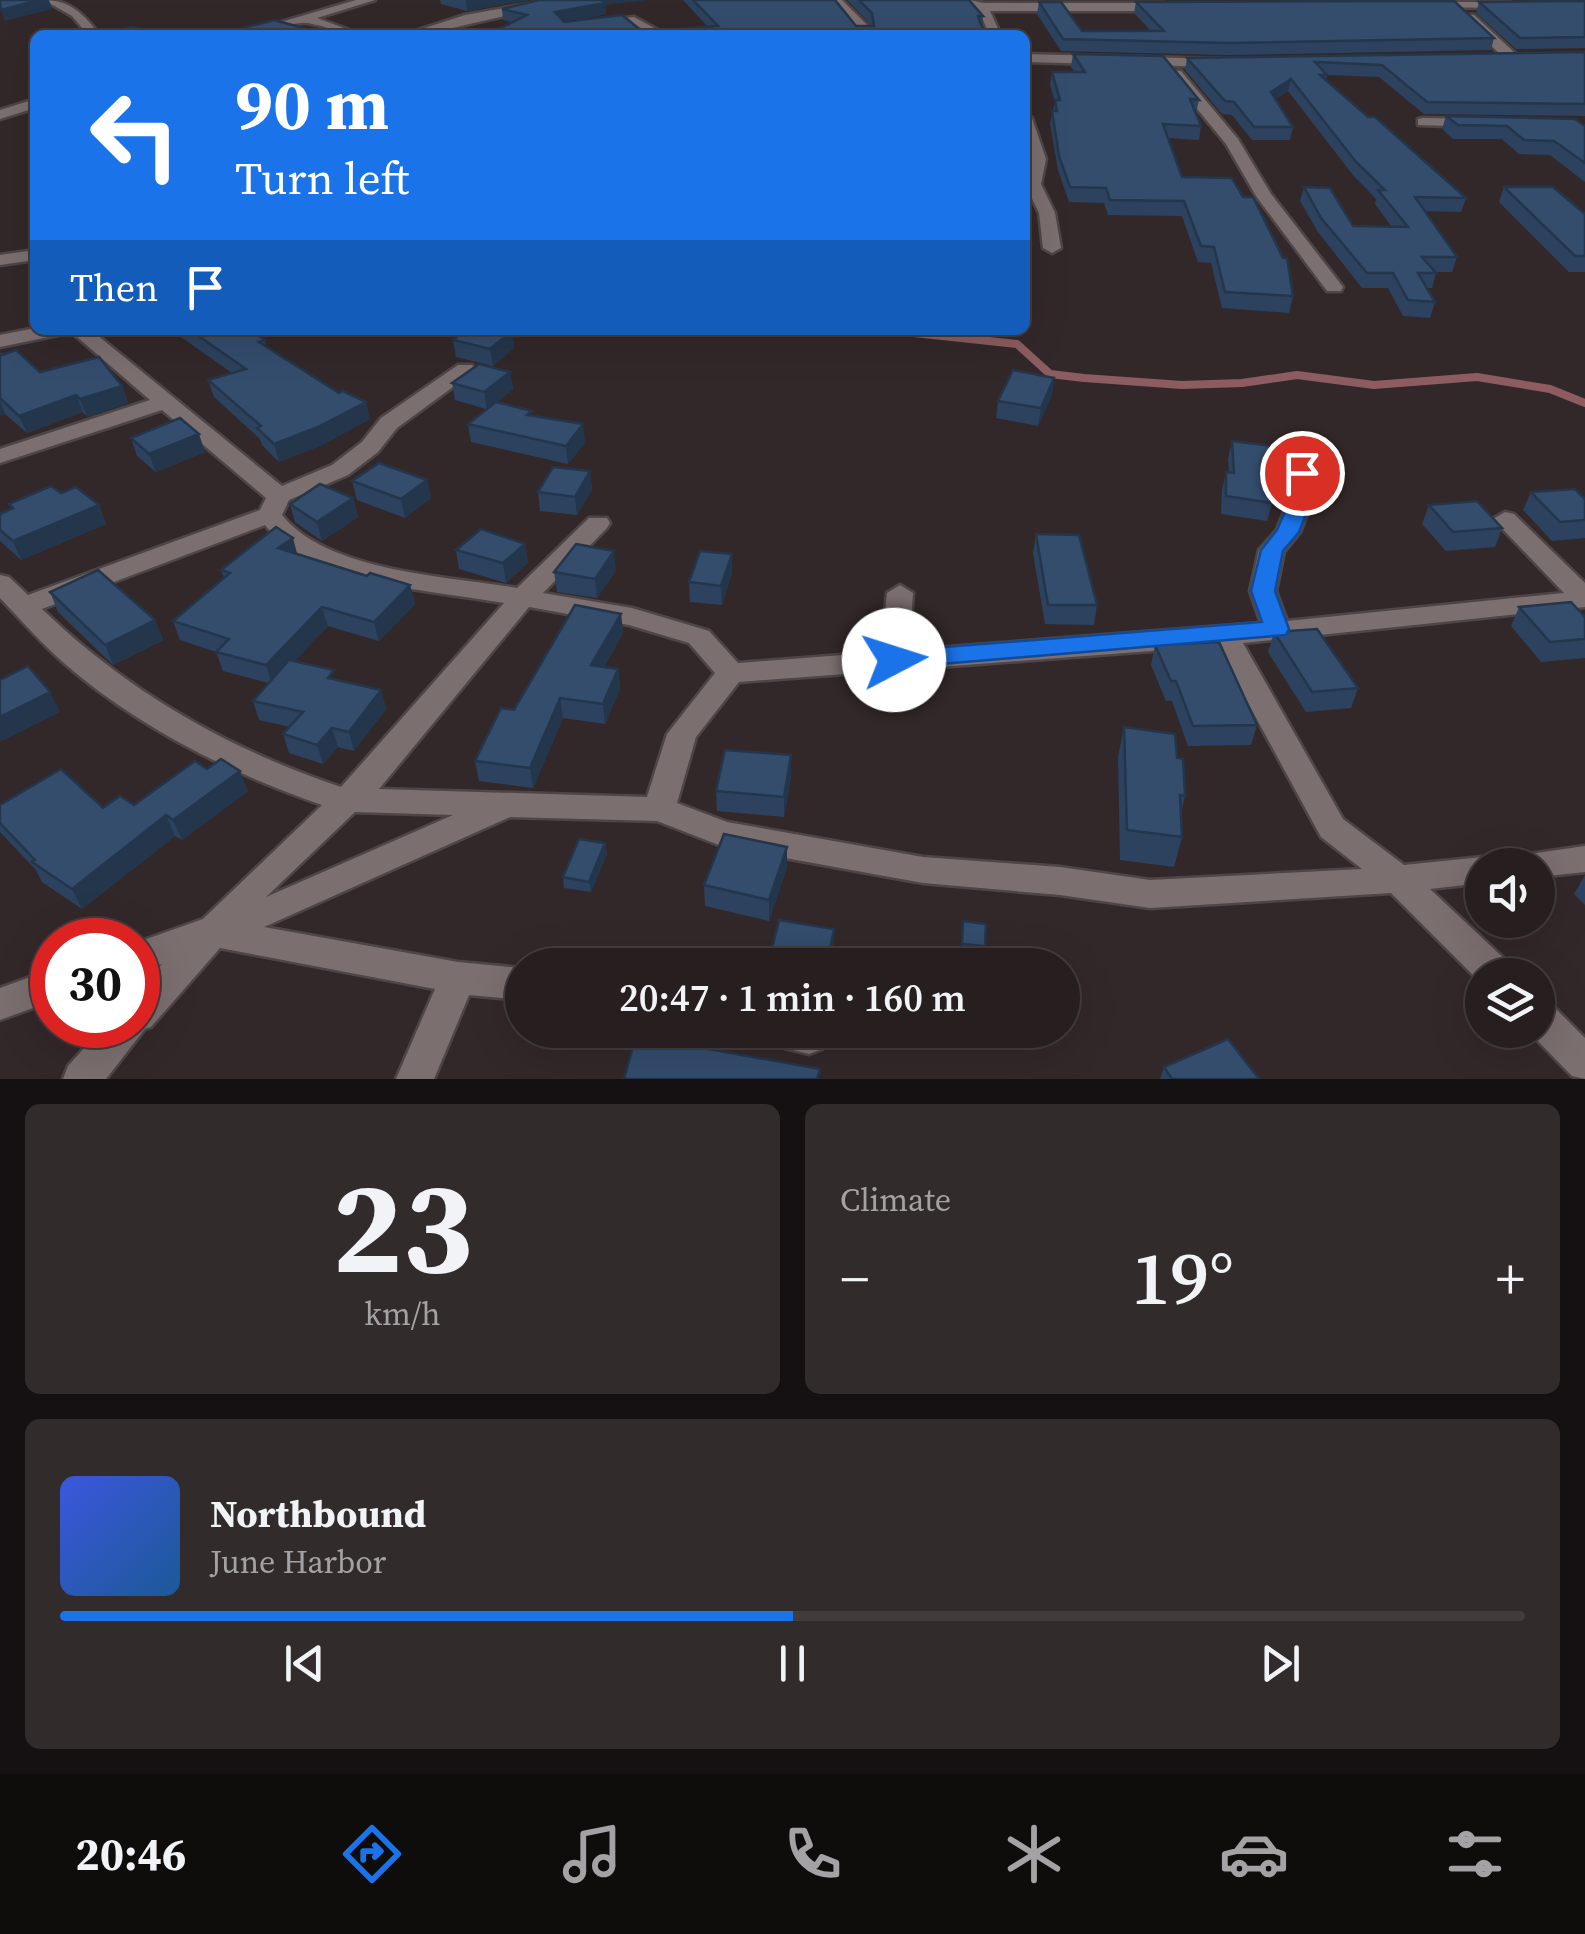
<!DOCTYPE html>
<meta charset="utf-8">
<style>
body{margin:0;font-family:"Source Serif 4",serif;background:#322b2c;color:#f1f3f6;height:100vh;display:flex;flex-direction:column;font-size:38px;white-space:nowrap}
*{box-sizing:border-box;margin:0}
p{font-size:32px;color:#a4a2a4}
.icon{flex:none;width:55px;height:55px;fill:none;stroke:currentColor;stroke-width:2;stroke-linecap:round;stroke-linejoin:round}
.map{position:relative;height:1079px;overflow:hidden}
.sheet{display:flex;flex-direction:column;gap:25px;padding:25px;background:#151011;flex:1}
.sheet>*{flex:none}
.hud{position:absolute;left:30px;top:30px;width:1000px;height:305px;border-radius:15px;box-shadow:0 10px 40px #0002,0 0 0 2px #423c3d;background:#1a73e8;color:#fff;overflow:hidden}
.buttons{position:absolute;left:1465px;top:848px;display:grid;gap:20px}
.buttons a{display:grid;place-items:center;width:90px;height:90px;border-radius:50%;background:#261e1f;box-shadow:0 10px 40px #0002,0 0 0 2px #423c3d;font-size:50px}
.speed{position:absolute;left:30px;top:918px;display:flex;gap:20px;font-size:50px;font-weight:700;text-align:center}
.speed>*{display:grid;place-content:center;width:130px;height:130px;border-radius:50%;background:#261e1f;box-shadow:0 10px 40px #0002,0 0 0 2px #423c3d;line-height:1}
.speed .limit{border:15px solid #d22;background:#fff;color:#111}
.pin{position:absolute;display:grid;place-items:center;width:85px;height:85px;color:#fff;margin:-42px;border:5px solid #fff;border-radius:50%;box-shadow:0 2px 10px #0007}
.me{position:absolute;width:110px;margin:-55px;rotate:85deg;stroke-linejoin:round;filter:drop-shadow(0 0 8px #0008)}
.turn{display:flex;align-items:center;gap:35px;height:210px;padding:0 40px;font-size:45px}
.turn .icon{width:130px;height:130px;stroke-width:2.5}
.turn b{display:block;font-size:70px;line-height:85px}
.then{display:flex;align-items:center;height:95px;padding:0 40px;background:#0003;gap:20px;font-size:38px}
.big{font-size:75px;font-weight:600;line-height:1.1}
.sheet .card{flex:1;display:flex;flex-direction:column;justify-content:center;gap:15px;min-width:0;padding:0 35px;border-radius:15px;background:#322b2c}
.sheet .dial{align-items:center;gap:0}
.dial b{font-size:130px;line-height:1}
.song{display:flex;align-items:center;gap:30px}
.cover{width:120px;height:120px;border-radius:15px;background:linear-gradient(135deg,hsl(230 70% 55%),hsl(210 70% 35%))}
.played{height:10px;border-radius:5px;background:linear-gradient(90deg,#1a73e8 50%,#423c3d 50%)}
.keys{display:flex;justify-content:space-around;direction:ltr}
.heat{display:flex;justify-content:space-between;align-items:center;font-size:55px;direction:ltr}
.sheet .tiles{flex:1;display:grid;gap:25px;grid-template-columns:1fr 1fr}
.card:last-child{grid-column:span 2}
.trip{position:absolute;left:505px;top:948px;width:575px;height:100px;border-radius:50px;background:#261e1f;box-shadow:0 10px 40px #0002,0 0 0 2px #423c3d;font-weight:600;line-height:100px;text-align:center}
.tab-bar{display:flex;height:160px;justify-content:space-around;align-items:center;background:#0f0c0c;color:#a4a2a4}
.tab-bar .icon{width:70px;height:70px}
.tab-bar .current{color:#1a73e8}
.tab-bar b{font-size:45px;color:#f1f3f6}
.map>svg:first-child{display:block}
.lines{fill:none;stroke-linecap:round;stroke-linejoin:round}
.stream{stroke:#8c5c60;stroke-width:8}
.minor-casing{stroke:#4e4546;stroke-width:5}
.minor{fill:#7c6f70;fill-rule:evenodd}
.wall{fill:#2d425e}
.shaded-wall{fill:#24364c}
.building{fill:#344d6d;stroke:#24364c;stroke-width:2.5}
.route{fill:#1a73e8;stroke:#114b97;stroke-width:2.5}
</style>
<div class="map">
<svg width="1585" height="1079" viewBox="0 0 1585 1079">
<rect width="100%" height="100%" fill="#332829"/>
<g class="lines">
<polyline class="stream" points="914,333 1017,344 1050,374 1084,378 1182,385 1242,383 1297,375 1374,385 1477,377 1550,389 1585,403"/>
<defs>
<g id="minor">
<path d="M 44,0 C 71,0 84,15 100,35 L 88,35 L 72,16 Z"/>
<path d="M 356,0 L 375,0 L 317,18 L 363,35 C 343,35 312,21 301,23 C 278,25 260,35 237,35 Z"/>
<polygon points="549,0 574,0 422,35 403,35 465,15"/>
<polygon points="830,0 842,0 869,27 871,35 859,35"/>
<polygon points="969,0 984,3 1165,3 1171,7 1165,11 990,11 1001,35 989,35 982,17"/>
<polygon points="1425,2 1510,2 1516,5 1510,8 1421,7"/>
<polygon points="1466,15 1474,15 1516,54 1516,60 1506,60 1466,21"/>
<path d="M 634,17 L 667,35 C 652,35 642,26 628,25 C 614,23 600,28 588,22 Z"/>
<polygon points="1025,54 1220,59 1227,63 1220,67 1025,62"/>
<polygon points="1171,71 1181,71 1238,139 1271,194 1343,287 1341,291 1327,291 1256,196 1226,144 1171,77"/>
<polygon points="35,99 35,108 0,119 0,110"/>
<polygon points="1025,114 1032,118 1046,159 1041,184 1055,213 1061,248 1052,253 1043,248 1039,213 1025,184 1030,159 1025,142"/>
<polygon points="1423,118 1478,119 1485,123 1478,127 1418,125 1418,119"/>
<polygon points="35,250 35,260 0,265 0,255"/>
<polygon points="35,328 66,330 63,334 0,347 0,335"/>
<path d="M 69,330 L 91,330 L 282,486 L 332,465 L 362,442 L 381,418 L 458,365 L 472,365 L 475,369 L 472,373 L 397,428 L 378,452 L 348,475 L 289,500 L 282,515 C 328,572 447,576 517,588 L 589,518 L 607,518 L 610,523 L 607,528 L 543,593 L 632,608 L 709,631 L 738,663 L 881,652 L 887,593 L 900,585 L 913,593 L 909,650 L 1261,623 L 1250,591 L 1259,550 L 1277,530 L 1285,509 L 1290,473 L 1302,466 L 1314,473 L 1309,509 L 1300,532 L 1284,552 L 1276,591 L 1287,621 L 1564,593 L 1493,519 L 1505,512 L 1514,514 L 1585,583 L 1585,607 L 1243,643 L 1343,819 L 1404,865 L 1482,857 L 1494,861 L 1496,865 L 1482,865 L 1482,883 L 1430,889 L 1510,964 L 1515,975 L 1482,975 L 1482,984 L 1391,893 L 1150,908 L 1060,895 L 923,883 L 724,847 L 657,821 L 510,817 L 264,927 L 458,962 L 522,968 L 522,1000 L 469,995 L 434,1079 L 396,1079 L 435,989 L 220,948 L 151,1027 L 145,1029 L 106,1079 L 63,1079 L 68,1066 L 105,1025 L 138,1025 L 138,990 L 162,964 L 138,972 L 138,942 L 203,919 L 322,805 C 230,773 139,728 65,664 C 42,644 21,620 0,598 L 0,575 L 9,577 L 28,595 L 260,510 L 266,498 L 162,410 L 0,463 L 0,449 L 150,400 ZM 265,525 C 311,585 432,590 504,603 L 341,787 C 228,749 128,692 42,609 ZM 529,607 L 629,625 L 689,643 L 715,673 L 667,734 L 647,797 L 379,789 ZM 1217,646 L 1321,837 L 1362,869 L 1150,880 L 1060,867 L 923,857 L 727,822 L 677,803 L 696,737 L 739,682 ZM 355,812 L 453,815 L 266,897 Z"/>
<polygon points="1585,846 1585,872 1538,877 1538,865 1510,865 1515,856"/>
<polygon points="52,969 52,1001 0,1020 0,988"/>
<polygon points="1538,1000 1551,1004 1585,1038 1585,1079 1572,1076 1527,1030 1538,1030"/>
<polygon points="755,1030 825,1030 828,1037 822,1049 809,1054 761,1042"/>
</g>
</defs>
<use href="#minor" class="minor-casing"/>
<use href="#minor" class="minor"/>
</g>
<g class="wall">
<polygon points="440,0 528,0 467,11 441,4"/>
<polygon points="683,0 835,0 856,26 872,26 847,0 970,0 983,16 982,27 487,35 512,22 503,20 502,9 605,5 606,14 567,22 643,32 708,27"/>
<polygon points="1585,1 1585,48 1516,49 1476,13 1479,2"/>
<polygon points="1039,2 1082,31 1151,31 1134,13 1136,2 1494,38 1491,50 1226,55 1061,51 1037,14"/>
<polygon points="1585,52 1585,116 1424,114 1379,77 1327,75 1326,80 1368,117 1466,198 1461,212 1425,211 1457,257 1452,272 1435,272 1436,273 1432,288 1427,288 1435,302 1430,318 1403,316 1388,288 1362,288 1318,232 1300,201 1304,187 1353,226 1392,227 1375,204 1376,199 1353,175 1288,91 1276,99 1293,127 1290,140 1252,140 1232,115 1222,114 1185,70 1187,58"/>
<polygon points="1073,54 1199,100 1196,113 1201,126 1199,140 1168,138 1182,177 1293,296 1289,313 1222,308 1211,263 1198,262 1182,216 1108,215 1104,203 1069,202 1058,170 1050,124 1055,102 1050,85 1052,72 1075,72 1071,67"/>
<polygon points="1446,116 1585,126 1585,182 1550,155 1519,154 1502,139 1453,139 1442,129"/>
<polygon points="1504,187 1585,214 1585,272 1569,272 1499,202"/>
<polygon points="171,330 249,330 265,340 266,346 370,419 322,445 279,462 262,445 260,439 214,397 208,380 232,373"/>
<polygon points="512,331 514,348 493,366 456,357 453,340"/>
<polygon points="0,353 40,372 122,386 128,403 87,417 83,412 27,433 5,414 0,415"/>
<polygon points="510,372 513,389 497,402 533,416 585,442 568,464 471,442 468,424 486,409 455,400 452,383"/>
<polygon points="1054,378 1052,395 1038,426 996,418 998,401"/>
<polygon points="131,438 205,452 156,472 137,456"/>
<polygon points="1232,441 1283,471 1278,490 1272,489 1272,503 1267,521 1221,514 1222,490 1226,472 1229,472 1228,459"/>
<polygon points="590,471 592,490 577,515 540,511 538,492"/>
<polygon points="427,480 431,498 405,518 357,500 352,481"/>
<polygon points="1531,492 1585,499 1585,538 1552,541 1523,510"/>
<polygon points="61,493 99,505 106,524 21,560 0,541 0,514 11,509 9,504"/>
<polygon points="353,498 358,517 322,541 295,522 290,504"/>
<polygon points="1429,505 1502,528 1495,547 1446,551 1422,524"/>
<polygon points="1036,534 1097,605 1094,625 1045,624 1033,553"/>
<polygon points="525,544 528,563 506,583 459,569 456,550"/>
<polygon points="297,554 367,576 410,585 415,604 379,641 328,626 294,661 337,680 381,690 386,709 354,751 338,747 323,764 289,753 283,734 290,727 259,720 253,701 268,683 223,671 216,652 180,640 173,621 224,578 221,570"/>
<polygon points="732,554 732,573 722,605 690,602 689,582"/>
<polygon points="616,570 597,598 557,592 554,572"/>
<polygon points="50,592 155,620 163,640 113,665 58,612"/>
<polygon points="1519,607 1585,617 1585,658 1541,662 1511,626"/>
<polygon points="621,614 623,633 604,667 618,669 620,689 605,724 563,718 533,788 479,781 475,761 514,710"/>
<polygon points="1274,632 1358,688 1351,708 1306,712 1268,652"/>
<polygon points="1155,645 1257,725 1251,745 1188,746 1172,701 1166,701 1151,665"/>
<polygon points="1124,727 1177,758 1185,796 1181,813 1182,837 1174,867 1120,860 1118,757"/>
<polygon points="207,769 248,791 182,840 175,836 82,909 42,882 36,870 0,832 0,805 103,808 134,805"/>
<polygon points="791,776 784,817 717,811 716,791"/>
<polygon points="605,843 607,853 591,892 564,888 563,877"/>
<polygon points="787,847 787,867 769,921 705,906 704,885"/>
<polygon points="1585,875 1585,905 1574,894"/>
<polygon points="963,921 985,946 984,957 961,954"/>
<polygon points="1164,1067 1259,1079 1160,1079"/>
</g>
<g class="shaded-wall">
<polygon points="39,0 49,0 52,9 5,21 1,10"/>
<polygon points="466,0 528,0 467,11"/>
<polygon points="595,0 648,0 605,5 606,14 556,24 555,12"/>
<polygon points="1291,79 1288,91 1268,104 1271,92"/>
<polygon points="512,331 514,348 493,366 490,349"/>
<polygon points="510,372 513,389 487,410 484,392"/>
<polygon points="1054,378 1052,395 1038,426 1041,408"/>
<polygon points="122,386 128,403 87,417 80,399"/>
<polygon points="76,395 83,412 27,433 19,416"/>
<polygon points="0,401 5,414 0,415"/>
<polygon points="366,402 370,419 322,445 279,462 274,444"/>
<polygon points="583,424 585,442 568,464 566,446"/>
<polygon points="199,434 205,452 156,472 149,454"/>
<polygon points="590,471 592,490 577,515 575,497"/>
<polygon points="427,480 431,498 405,518 401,499"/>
<polygon points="353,498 358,517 322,541 317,522"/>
<polygon points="99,505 106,524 21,560 13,541"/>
<polygon points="293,538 298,557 278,548"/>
<polygon points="525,544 528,563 506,583 503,563"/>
<polygon points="614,551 616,570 597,598 595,579"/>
<polygon points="732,554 732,573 722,605 721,586"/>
<polygon points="410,585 415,604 379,641 374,622"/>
<polygon points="322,607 328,626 272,685 266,665"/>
<polygon points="621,614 623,633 594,685 591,665"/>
<polygon points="155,620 163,640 113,665 105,645"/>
<polygon points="618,669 620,689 605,724 603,704"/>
<polygon points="381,690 386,709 354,751 349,732"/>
<polygon points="50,692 60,712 0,742 0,717"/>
<polygon points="560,698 563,718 533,788 530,768"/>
<polygon points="332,728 338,747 323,764 317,745"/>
<polygon points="791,755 791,776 784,817 784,797"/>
<polygon points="240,771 248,791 182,840 173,820"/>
<polygon points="166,815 175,836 82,909 72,889"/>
<polygon points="605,843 607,853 591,892 589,882"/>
<polygon points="787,847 787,867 769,921 769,900"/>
<polygon points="834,929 833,950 830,965 827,965"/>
</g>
<g class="building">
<polygon points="0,0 39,0 1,10"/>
<polygon points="539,0 601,0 605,3 555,12 564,22 622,15 643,32 718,26 693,0 835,0 856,26 874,26 872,13 859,0 969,0 983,16 978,16 985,35 487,35 527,15 502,9"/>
<polygon points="1454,1 1494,38 1228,43 1063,39 1039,2 1061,2 1082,31 1164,31 1136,2"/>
<polygon points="1585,1 1585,37 1520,38 1479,2"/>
<polygon points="274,20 329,35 219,34"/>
<polygon points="132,27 168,35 102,35"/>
<polygon points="1585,52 1585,104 1427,102 1382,65 1315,62 1327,75 1320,75 1368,117 1375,117 1466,198 1415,197 1457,257 1422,257 1436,273 1418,273 1435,302 1408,300 1393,273 1367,273 1321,218 1304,187 1330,188 1353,226 1408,227 1378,190 1385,190 1356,162 1291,79 1271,92 1293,127 1254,127 1234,102 1225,101 1187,58"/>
<polygon points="1073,54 1163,56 1199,100 1190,99 1201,126 1163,124 1182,177 1232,178 1243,197 1253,197 1283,258 1287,258 1293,296 1225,292 1214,247 1201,246 1184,201 1110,200 1106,188 1070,187 1059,156 1052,111 1057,111 1055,100 1060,100 1052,72 1085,72"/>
<polygon points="1446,116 1575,119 1585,126 1585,163 1554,141 1524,140 1507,126 1458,125"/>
<polygon points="1504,187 1553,187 1585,214 1585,256 1575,256"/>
<polygon points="190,330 249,330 265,340 259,342 339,393 343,391 366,402 318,427 274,444 257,428 261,426 208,380 246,369"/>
<polygon points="466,330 505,330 512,331 490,349 453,340"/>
<polygon points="16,350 40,372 99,357 122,386 80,399 76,395 19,416 0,398 0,353 2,355"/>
<polygon points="479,364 510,372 484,392 452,383"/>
<polygon points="1013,370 1054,378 1041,408 998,401"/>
<polygon points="496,402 532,411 527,415 583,424 566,446 468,424"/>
<polygon points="180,418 199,434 149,454 131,438"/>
<polygon points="1232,441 1280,447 1283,471 1271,470 1272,503 1226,496 1226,472 1234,473"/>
<polygon points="379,463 427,480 401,499 352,481"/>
<polygon points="553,467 590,471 575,497 538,492"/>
<polygon points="320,484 353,498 317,522 290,504"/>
<polygon points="51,486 61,493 76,487 99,505 13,541 0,530 0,514 13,508 9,504"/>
<polygon points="1575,489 1585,499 1585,520 1560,522 1531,492"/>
<polygon points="1477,501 1502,528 1453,532 1429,505"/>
<polygon points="276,527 293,538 278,548 367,576 370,573 410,585 374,622 322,607 266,665 216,652 229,639 173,621 230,573 221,570"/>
<polygon points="481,529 525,544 503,563 456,550"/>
<polygon points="1036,534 1079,535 1097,605 1048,605"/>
<polygon points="576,544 614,551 595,579 554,572"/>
<polygon points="700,551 732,554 721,586 689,582"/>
<polygon points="98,570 155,620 105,645 50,592"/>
<polygon points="1571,602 1585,617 1585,639 1550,642 1519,607"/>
<polygon points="575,605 621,614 591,665 618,669 603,704 560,698 530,768 475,761 501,708 514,710"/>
<polygon points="1317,629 1358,688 1312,692 1274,632"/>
<polygon points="1219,642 1257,725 1193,726 1176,681 1171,681 1155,645"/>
<polygon points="289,660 334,670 328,678 381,690 349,732 332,728 317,745 283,734 303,712 253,701"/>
<polygon points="28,666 50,692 0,717 0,680"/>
<polygon points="1124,727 1175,734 1177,758 1183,759 1185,796 1180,795 1182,837 1127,830"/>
<polygon points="725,750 791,755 784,797 716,791"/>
<polygon points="221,759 240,771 173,820 166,815 72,889 32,862 35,860 0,823 0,805 61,769 103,808 120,796 134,805 195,761 207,769"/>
<polygon points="724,834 787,847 769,900 704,885"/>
<polygon points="579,839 605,843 589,882 563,877"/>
<polygon points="779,920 834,929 827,965 768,965"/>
<polygon points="963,921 986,924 985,946 962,944"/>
<polygon points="636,1036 820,1069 817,1079 624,1079"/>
<polygon points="1228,1039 1259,1079 1172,1079 1164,1067"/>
</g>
<polygon class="route" points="1302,466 1313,473 1308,509 1299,532 1283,551 1275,591 1289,629 1286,635 894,668 881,660 894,651 1262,622 1251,591 1261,550 1277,530 1286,509 1291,473"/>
</svg>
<div class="buttons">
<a><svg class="icon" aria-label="sound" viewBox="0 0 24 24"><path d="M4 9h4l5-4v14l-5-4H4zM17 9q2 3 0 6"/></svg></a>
<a><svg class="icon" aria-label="layers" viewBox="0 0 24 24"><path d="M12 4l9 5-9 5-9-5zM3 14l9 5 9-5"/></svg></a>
</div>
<div class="speed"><div class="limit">30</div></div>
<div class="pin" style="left:1302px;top:473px;background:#d93025"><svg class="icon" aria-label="arrive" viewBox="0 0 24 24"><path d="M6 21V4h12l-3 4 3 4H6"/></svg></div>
<svg class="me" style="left:894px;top:660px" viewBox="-20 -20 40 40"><circle r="19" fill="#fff"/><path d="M0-13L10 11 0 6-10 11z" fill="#1a73e8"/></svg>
<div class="trip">20:47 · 1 min · 160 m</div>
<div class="hud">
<div class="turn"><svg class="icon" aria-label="left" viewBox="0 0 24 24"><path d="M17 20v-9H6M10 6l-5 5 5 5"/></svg><div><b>90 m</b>Turn left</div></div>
<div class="then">Then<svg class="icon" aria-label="arrive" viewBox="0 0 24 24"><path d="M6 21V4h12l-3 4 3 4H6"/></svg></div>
</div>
</div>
<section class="sheet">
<div class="tiles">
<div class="card dial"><b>23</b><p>km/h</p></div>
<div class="card"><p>Climate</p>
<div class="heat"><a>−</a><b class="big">19°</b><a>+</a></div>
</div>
<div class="card">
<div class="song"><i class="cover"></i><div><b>Northbound</b><p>June Harbor</p></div></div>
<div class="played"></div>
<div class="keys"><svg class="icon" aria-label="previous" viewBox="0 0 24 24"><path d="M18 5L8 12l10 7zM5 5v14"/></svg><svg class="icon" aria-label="pause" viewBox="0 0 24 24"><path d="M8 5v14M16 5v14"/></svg><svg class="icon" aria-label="next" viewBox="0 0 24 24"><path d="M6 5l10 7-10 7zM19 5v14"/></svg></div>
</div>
</div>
</section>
<nav class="tab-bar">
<b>20:46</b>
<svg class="icon current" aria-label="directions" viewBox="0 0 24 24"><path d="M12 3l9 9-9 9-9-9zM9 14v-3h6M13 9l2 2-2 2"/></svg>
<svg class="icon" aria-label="music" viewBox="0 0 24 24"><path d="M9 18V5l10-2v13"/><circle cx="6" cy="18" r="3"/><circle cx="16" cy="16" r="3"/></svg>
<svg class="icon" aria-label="phone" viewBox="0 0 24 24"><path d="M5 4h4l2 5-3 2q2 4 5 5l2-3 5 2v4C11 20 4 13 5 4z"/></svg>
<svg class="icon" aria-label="climate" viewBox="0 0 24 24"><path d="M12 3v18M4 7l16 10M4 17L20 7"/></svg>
<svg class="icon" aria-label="car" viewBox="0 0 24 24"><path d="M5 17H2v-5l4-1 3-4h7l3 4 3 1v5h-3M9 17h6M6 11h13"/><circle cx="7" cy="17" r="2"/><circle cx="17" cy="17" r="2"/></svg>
<svg class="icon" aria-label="filters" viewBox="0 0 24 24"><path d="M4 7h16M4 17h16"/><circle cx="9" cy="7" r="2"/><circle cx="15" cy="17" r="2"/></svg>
</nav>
